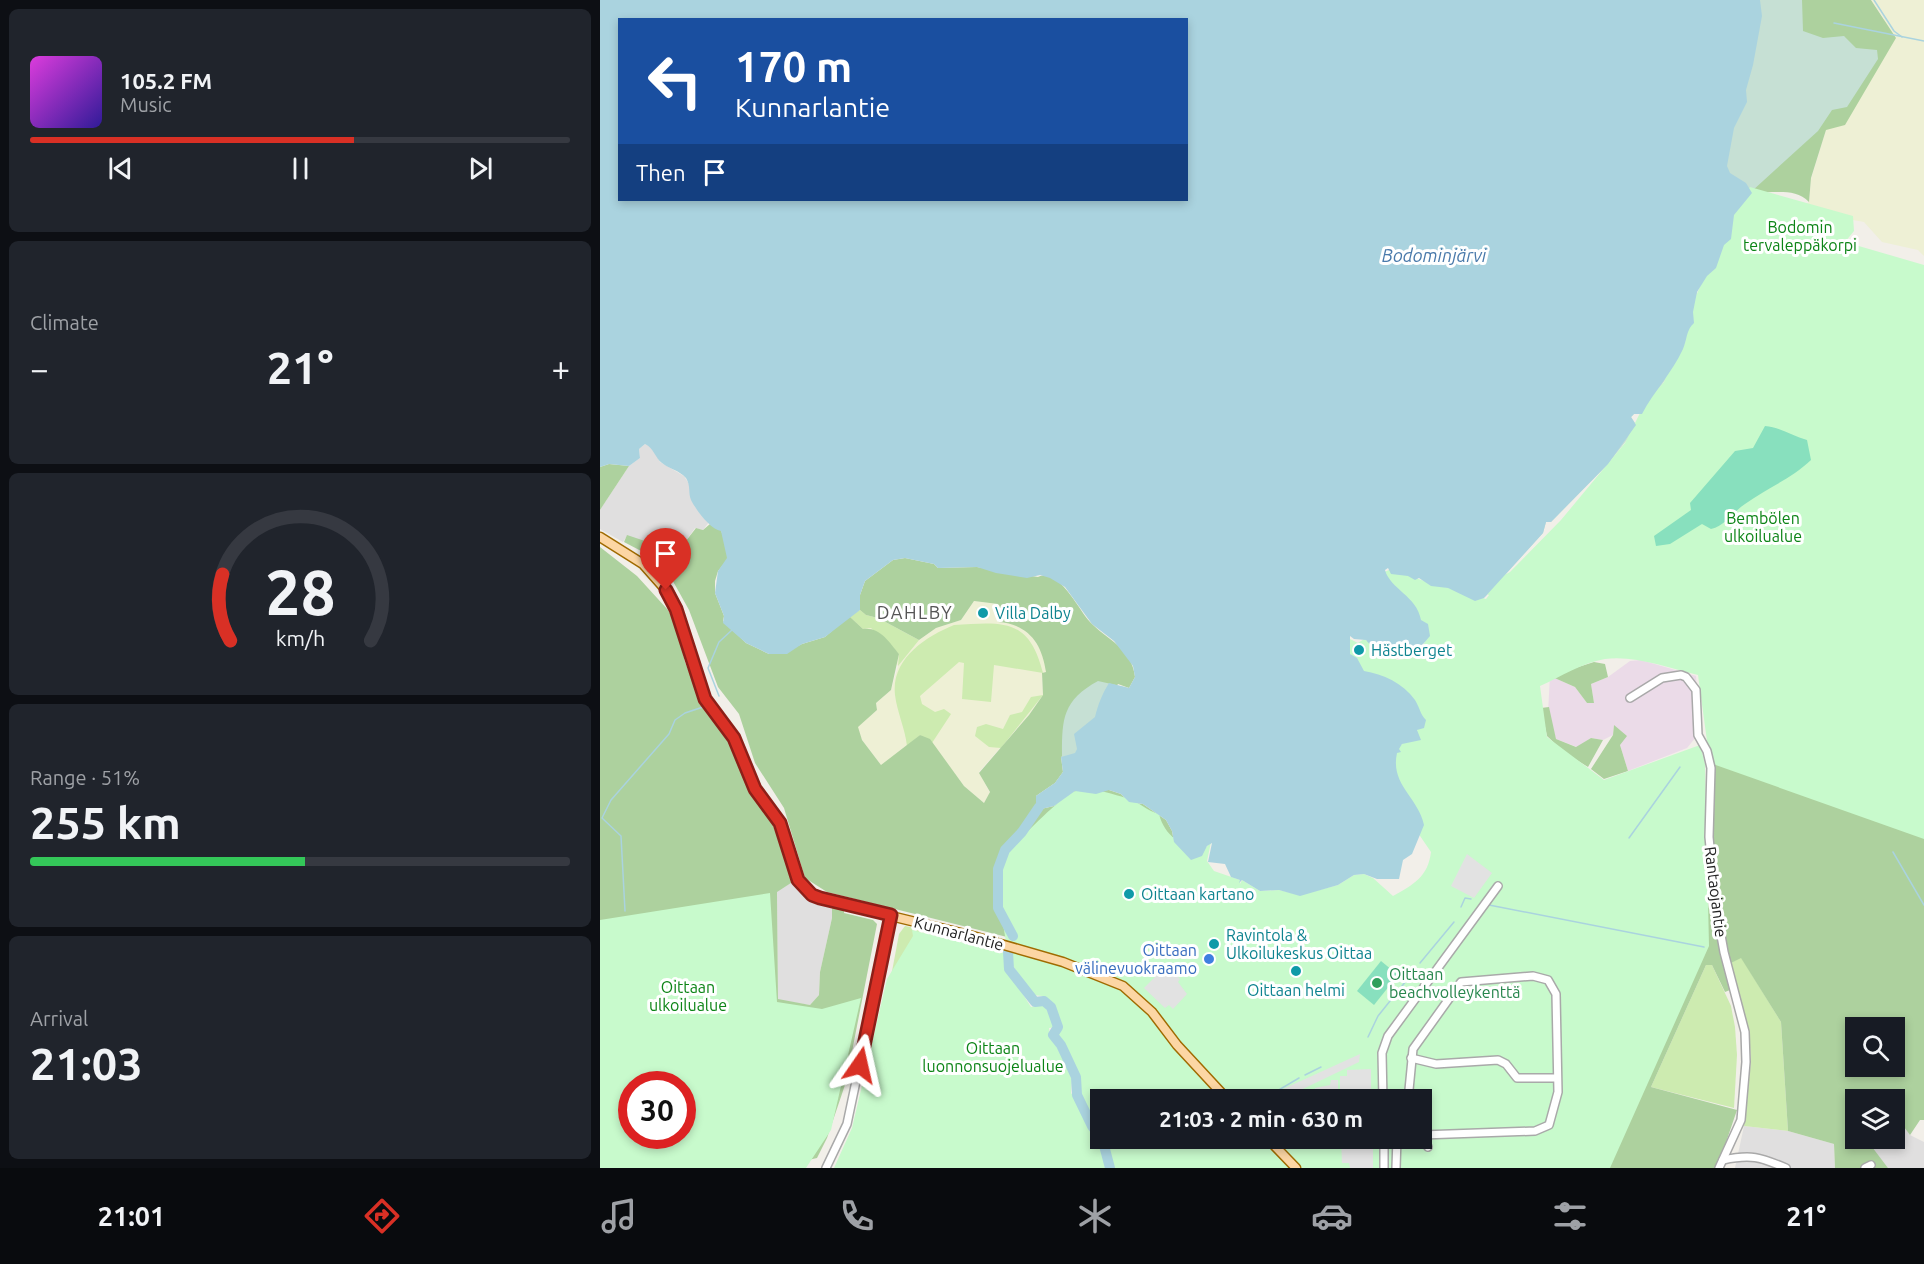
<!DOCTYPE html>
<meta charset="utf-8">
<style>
body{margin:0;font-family:Ubuntu,sans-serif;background:#20242c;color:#f1f3f6;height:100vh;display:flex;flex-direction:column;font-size:22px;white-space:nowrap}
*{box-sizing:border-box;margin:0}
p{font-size:20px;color:#9ea1a6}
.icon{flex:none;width:33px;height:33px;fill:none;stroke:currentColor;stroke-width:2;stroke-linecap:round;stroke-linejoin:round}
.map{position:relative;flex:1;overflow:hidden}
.drawer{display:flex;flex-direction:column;gap:9px;padding:9px;background:#0d0f14;width:600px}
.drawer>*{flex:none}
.hud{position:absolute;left:18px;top:18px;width:570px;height:183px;border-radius:0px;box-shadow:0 3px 9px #0003;background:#1a4fa0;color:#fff;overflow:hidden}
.tools{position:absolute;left:1245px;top:1017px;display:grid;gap:12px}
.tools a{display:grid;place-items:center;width:60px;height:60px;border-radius:0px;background:#171b24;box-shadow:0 3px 9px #0003;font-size:30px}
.speed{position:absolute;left:18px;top:1071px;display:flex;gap:12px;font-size:30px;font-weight:700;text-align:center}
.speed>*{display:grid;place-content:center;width:78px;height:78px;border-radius:50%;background:#171b24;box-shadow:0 3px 9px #0003;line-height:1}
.speed .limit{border:9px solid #d22;background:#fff;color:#111}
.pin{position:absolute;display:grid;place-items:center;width:51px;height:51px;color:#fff;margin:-62px -26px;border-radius:50% 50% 50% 0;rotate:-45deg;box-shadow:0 0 6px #0007}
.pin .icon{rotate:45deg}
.me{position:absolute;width:66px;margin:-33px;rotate:11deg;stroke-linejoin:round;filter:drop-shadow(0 0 4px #0008)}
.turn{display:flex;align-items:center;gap:21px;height:126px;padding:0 18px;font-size:27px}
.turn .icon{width:78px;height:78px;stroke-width:2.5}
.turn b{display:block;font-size:42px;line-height:51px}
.then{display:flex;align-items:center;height:57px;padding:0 18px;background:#0003;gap:12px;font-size:22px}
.big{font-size:45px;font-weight:700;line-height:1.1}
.drawer .widget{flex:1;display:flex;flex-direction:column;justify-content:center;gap:9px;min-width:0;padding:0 21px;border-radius:9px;background:#20242c}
.drawer .dial{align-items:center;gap:0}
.dial svg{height:156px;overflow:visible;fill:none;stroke:#363941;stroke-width:7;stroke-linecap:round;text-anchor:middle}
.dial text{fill:#f1f3f6;stroke:none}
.song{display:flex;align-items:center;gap:18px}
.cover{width:72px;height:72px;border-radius:9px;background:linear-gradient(135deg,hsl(300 70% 55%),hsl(250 70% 35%))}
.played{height:6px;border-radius:3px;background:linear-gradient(90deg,#d93025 60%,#363941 60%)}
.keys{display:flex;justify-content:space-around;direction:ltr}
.heat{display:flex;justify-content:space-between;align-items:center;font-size:33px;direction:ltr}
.charge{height:9px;border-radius:4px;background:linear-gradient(90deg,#34c759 51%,#363941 0)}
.trip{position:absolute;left:490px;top:1089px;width:342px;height:60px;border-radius:0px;background:#171b24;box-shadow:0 3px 9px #0003;font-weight:700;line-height:60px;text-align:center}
.tabs{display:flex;height:96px;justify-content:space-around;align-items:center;background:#090b0e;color:#9ea1a6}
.tabs .icon{width:42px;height:42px}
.tabs .current{color:#d93025}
.tabs b{font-size:27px;color:#f1f3f6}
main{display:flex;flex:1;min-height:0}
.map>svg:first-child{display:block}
.residential{fill:#e0dfdf}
.industrial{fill:#ebdbe8}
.farmland{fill:#eef0d5}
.grass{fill:#cdebb0}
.forest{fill:#add19e;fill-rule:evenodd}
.wetland{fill:#c6e0d4}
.park{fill:#c8facc;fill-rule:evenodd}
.pitch{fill:#88e0be}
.parking{fill:#e2e2e2}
.water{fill:#aad3df;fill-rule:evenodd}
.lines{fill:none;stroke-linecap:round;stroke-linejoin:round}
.stream{stroke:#aad3df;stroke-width:1.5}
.river{stroke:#aad3df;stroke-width:10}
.minor-casing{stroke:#a9a9a9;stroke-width:10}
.major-casing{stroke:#a06b00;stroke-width:11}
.minor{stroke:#fff;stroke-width:7}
.major{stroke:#fcd6a4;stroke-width:8}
.route-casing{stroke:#8d1f18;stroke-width:15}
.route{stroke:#d93025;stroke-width:10}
.culture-dot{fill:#0f9aa8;stroke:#fff;stroke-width:2}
.shop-dot{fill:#3f7fe0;stroke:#fff;stroke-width:2}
.leisure-dot{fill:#2e9e5b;stroke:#fff;stroke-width:2}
.labels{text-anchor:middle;stroke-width:6;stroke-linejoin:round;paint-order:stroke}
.park-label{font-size:16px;fill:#0c8416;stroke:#fff}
.culture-label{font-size:16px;fill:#0d838f;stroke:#fff;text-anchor:start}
.street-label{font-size:16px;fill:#222;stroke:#fff}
.shop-label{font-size:16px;fill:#366cbe;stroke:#fff;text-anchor:end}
.leisure-label{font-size:16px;fill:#27864d;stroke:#fff;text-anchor:start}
.water-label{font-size:18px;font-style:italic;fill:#4a7aab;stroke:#fff}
.neighbourhood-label{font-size:18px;letter-spacing:1.5px;fill:#555;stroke:#fff}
</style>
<main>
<section class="drawer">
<div class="widget">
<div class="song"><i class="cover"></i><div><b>105.2 FM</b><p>Music</p></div></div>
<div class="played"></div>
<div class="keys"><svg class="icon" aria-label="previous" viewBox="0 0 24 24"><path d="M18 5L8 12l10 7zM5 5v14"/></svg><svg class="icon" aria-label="pause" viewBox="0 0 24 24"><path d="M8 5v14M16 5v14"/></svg><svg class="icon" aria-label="next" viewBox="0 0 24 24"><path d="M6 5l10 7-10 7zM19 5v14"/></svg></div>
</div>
<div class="widget"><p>Climate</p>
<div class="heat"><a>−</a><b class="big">21°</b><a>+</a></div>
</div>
<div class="widget dial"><svg viewBox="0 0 100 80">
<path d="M14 69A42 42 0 1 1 86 69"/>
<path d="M14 69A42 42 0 0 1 10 35" stroke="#d93025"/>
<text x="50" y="56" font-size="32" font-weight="700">28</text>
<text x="50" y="72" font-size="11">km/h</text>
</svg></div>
<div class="widget"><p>Range · 51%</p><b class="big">255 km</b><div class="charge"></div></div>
<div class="widget"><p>Arrival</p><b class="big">21:03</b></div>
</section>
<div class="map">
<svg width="1324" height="1168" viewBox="0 0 1324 1168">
<rect width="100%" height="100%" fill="#f2efe9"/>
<g class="residential">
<polygon points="45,444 51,446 60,462 84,476 89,484 95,507 109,522 103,530 95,528 82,546 57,533 48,542 27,536 23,542 0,529 0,510 29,466 40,458 39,449"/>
<polygon points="194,881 212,898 232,905 232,918 220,972 219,995 210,1005 178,1000 177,891"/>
<polygon points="1295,1115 1310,1135 1324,1142 1324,1168 1288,1168 1265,1140 1294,1138"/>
<polygon points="1144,1126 1188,1131 1234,1144 1235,1168 1135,1168"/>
</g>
<polygon class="industrial" points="1041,660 1096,676 1100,732 1087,748 1028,771 1014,725 1013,735 1003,740 991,738 977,747 956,739 948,713 950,676 975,687 987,703 994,703 991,684 1008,677 1030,661"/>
<g class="farmland">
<polygon points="1271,0 1324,0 1324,256 1318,250 1282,242 1264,222 1214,213 1203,206 1209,202 1211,179 1226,130 1284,19"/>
<polygon points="374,601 398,604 398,622 411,623 430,633 444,656 447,672 442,673 443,695 429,715 379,772 390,793 384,803 364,786 329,739 281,765 262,740 257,727 277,710 276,703 291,690 298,666 249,616 260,610 266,615 319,640 336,628 361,620"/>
</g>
<g class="grass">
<polygon points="260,610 266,615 278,618 319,640 298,666 299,654 271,628 263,629 249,616"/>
<path d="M 354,625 C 404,622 429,618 443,673 L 394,665 L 391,702 L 362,699 L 364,663 L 359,662 L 320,696 L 322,704 L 335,712 L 344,709 L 351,714 L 332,743 L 320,735 L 307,746 C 305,728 297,712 295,695 C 291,659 325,637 354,625 Z"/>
<polygon points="443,695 401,748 389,747 375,736 377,727 386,724 403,729 410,715 422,712 431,697"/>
<polygon points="305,926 334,932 290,982 299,934"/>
<polygon points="1141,957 1181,1022 1188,1131 1144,1126 1151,1061 1149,1030 1129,964"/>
<polygon points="1106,965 1112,965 1131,1006 1135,1027 1137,1055 1134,1108 1051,1087"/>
</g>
<g class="forest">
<path d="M 1160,0 L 1271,0 L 1296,38 L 1245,125 L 1226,130 L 1211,178 L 1209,202 C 1194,186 1171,195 1152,191 Z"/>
<polygon points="9,464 29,466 0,510 0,467"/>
<path d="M 110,524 L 121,530 L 127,550 L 127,560 L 118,571 L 115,581 L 115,593 L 124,616 L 123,621 L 146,643 L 169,654 L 181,654 L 202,644 L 225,637 L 249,616 L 263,629 C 280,627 289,642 299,654 L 291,690 L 276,703 L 277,710 L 258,727 L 262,740 L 281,765 L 320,735 L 330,739 L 364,786 L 384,803 L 390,792 L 379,773 L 429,715 L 443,695 L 442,673 L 446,672 C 442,643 428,624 398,622 L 398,604 L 374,601 L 361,620 L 336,628 L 319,640 L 278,618 L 266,615 L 260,610 L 260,595 L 265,581 L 293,560 L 305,558 L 334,564 L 338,568 L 377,567 L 438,577 C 459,567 478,609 490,622 C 506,639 532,648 535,677 L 529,688 L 518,684 L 477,749 L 461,757 L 463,772 L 455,783 L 436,796 L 437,805 L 441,809 L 454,806 L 475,791 L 509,790 L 521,794 L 529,802 L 543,804 L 566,820 L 572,831 L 574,842 L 407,937 L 227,892 L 205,878 L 184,808 L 155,763 L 139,714 L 118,687 L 89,610 L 79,592 L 62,562 L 24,542 L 27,535 L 48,542 L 57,533 L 82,546 L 96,528 L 103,530 Z"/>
<path d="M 0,547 L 37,576 L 68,610 L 76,624 L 85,662 L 101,702 L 131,740 L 152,791 L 171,820 L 194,881 L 177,892 L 178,999 L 210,1005 L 219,995 L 220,972 L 232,918 L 232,905 L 244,910 L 244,913 L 273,920 L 277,924 L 246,1082 L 227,1138 L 217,1158 L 173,1168 L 0,1168 ZM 32,1084 L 82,1084 L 82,1136 L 32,1136 Z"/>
<polygon points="994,662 1005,664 1008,677 991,684 994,703 987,703 975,687 950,676"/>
<polygon points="949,707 956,739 976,747 991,738 1003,740 988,767 964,752 947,736 941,708"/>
<polygon points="1014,725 1027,736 1020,745 1028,771 1004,779 991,769 1013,735"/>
<path d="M 1324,725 L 1324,1120 L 1320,1120 L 1310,1135 L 1295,1115 L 1294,1100 L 1256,1100 L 1256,1138 L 1266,1139 L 1288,1168 L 1235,1168 L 1234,1144 L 1188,1131 L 1181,1022 L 1141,958 L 1129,964 C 1120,918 1115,874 1112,826 C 1111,803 1117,779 1112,757 ZM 1256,1028 L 1294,1028 L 1294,1066 L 1256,1066 Z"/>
<polygon points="1108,902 1130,990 1125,992 1112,965 1106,965 1051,1087 1137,1110 1122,1154 1115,1168 996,1168"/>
</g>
<g class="wetland">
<polygon points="1100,0 1202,0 1203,31 1223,38 1244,36 1256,48 1277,50 1278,59 1247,107 1232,110 1218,131 1152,191 1097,291 1093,325 1068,376 1041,414 1034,414 1031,417 1035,423 1030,436 1008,464 951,522 946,522 943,533 885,597"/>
<path d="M 498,681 L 529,688 L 456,788 L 436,796 L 455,783 L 463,772 C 465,766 462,764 462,759 C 462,721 461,701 498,681 Z"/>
</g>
<g class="park">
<path d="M 1150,187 L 1253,216 L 1254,231 L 1245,242 L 1324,265 L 1324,839 L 1110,763 L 1098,675 C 1068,668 1035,655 1005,659 C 984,662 960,677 940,686 L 947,737 L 1004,780 L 1100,745 L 1105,764 L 1109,946 L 1010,1168 L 512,1168 L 505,1139 L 822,1138 L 822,1100 L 501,1100 L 501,1133 L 493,1124 L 476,1090 L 478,1080 L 463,1044 L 454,1036 L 459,1028 L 453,1007 L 442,996 L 433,995 L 409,960 L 394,870 L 403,848 L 412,846 C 425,835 463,794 476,791 C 492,787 510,793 526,798 C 538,801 547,811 559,814 C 565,837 581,844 601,853 L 611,842 L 607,861 L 614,871 L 640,880 L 640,884 L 642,880 L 660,891 L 679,890 L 700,895 L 738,885 L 754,875 L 764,874 L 773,878 L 793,896 C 813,885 828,877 831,852 L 818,833 C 822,807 800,796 793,773 C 792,767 793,760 792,754 L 803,743 L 816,738 L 820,713 L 769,679 L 747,658 L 748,638 L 758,643 L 764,639 L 789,653 L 797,660 C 810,659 822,655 825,640 L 780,574 L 791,569 C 822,582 854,589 886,599 L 889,595 L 876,590 L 910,572 L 961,520 L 1025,443 L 1044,405 L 1064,382 L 1073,359 L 1085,343 L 1088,314 L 1130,218 Z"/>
<path d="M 170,893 L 177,1002 L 222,1009 L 261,998 L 231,1130 L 206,1168 L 0,1168 L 0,920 ZM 32,1084 L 82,1084 L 82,1136 L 32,1136 Z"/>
<polygon points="312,930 404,953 407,969 431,1007 444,1004 456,1027 449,1028 450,1035 472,1074 471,1093 504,1143 509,1168 234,1168 252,1128 287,979 313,936"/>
</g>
<g class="pitch">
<path d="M 1165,426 C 1180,427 1192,436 1207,440 L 1211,460 C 1191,479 1167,488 1145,504 C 1133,512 1125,526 1111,529 L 1102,524 L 1070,544 L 1056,546 L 1054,536 L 1091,510 L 1090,503 L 1135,451 L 1153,448 Z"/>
<polygon points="781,961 798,975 774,1005 757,991"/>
</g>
<g class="parking">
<polygon points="867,854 892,873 874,898 851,886"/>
<polygon points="567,965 580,979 578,982 587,994 573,1009 569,1005 565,1008 544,988"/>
<polygon points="760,1054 759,1062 682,1099 673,1099 681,1090"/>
<polygon points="771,1069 771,1099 740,1099 740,1076 747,1076 747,1070"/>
<polygon points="731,1080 738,1080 738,1099 708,1099 707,1093 715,1092 715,1088 730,1085"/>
<polygon points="741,1139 773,1139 773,1168 750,1168 749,1163 742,1163"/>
</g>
<path class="water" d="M 0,0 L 1160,0 L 1162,16 L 1153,65 L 1146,90 L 1147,102 L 1134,128 L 1127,166 L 1130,173 L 1146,183 L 1152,193 L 1134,215 L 1131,239 L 1124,245 L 1116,268 L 1107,276 L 1097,292 L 1093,312 L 1094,323 C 1086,330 1087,340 1083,349 C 1072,373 1054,391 1042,414 L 1034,414 L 1031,417 L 1036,425 L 1008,464 L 951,522 L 946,522 L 943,533 L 884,598 L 875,601 L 848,588 L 831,586 L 819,578 L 815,580 L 808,576 L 791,574 L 788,568 L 785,570 C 790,589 817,596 821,620 L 828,624 L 830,636 L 811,658 L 794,657 C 786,648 773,650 766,640 L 754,639 L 750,636 L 750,654 L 757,658 L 764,671 C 783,674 803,683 815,700 C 820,708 820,714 826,720 L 824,728 L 817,730 L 821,740 L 802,744 L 799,749 L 801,752 L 797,753 C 790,785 818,797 824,825 L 812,854 L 803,860 L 799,879 L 777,879 L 764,874 L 754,875 L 738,885 L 700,896 L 679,890 L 660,891 L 642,880 L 639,883 L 640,880 L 631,877 L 625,864 L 608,862 L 612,843 L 607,846 L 602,856 L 591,860 L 574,842 L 572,831 L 566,820 L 543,804 L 529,802 L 521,794 L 509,790 L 496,794 L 475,791 L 454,806 L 441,809 L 436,805 L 436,796 L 455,783 L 463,772 L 461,757 L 475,753 L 477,749 L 474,734 L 495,717 C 498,705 502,694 509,683 L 529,688 L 535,677 L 533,666 L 514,641 L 492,624 L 465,587 L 450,578 L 440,575 L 427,578 L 396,573 L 377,567 L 338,568 L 334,564 L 305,558 L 293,560 L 265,581 L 260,595 L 260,610 L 225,637 L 202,644 L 187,654 L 169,654 L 146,643 L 123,623 L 124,616 L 115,593 L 118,571 L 127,558 L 121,531 C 110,529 96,510 91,500 C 88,493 91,486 86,478 C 79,470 69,469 62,463 C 55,458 54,448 45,444 L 39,449 L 40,458 L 29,466 L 9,464 L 0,467 ZM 20,20 L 586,20 L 586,200 L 20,200 Z"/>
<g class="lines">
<g class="stream">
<polyline points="1274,0 1294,31 1302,37"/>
<polyline points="1234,23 1324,41"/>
<polyline points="119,696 108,668 119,642 132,630"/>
<polyline points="1029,838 1080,767"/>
<polyline points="1293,852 1324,905"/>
<polyline points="889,905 1104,947"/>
<polyline points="861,907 865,898 871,899"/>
<polyline points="25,911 21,836 2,818 11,800 69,734 75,720 85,713 103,707"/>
<polyline points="820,963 854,922"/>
<polyline points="768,1037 778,1016 814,971"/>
<polyline points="705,1075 721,1067"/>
<polyline points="665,1098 699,1078"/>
</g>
<g class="river">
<polyline points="413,936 398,908 398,869 405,850 422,832 439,807"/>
<polyline points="408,952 409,969 435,1002 444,1001 451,1007 458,1027 453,1035 461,1045 476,1077 477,1095 492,1126 501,1137"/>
<polyline points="502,1138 510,1168"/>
</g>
<defs>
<g id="minor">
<polyline points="1030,698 1062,678 1081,675 1086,677 1096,690 1098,735 1107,751 1111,768 1109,837 1116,908 1124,952 1145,1032 1146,1062 1141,1120 1119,1168"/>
<polyline points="811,1058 836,1064 898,1060 906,1064 917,1078 956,1078"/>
<polyline points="783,1100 782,1053 788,1036 898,886"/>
<polyline points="808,1100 813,1049 861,982 933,976 948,980 956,994 958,1092 949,1125 935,1131 822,1135"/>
<polyline points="822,1136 828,1147"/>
<polyline points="784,1138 784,1168"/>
<path d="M 1123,1160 C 1151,1154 1160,1157 1186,1168"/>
<polyline points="226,1168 247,1124 291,915"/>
<polyline points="796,1168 797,1138"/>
<polyline points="1265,1168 1271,1165"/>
</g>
<g id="major">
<polyline points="0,537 43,564 66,590 76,609 105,699 134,738 155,789 180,823 198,880 212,895 225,900 369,935 463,962 523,986 552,1012 577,1045 628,1100"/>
<polyline points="667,1138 696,1168"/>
</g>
</defs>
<use href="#minor" class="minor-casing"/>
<use href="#major" class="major-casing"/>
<use href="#minor" class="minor"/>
<use href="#major" class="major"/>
</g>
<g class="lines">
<defs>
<polyline id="route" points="66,590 76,609 105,699 134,738 155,789 180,823 198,880 212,895 220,898 291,915 260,1065"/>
</defs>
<use href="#route" class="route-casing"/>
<use href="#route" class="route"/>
</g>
<g class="culture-dot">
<circle cx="383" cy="613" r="6"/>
<circle cx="759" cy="650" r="6"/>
<circle cx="529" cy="894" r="6"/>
<circle cx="614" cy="944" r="6"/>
<circle cx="696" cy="971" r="6"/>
</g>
<circle class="shop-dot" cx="609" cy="959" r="6"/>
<circle class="leisure-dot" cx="777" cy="983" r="6"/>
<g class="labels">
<g class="park-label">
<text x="1200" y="233">Bodomin<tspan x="1200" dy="18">tervaleppäkorpi</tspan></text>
<text x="1163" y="524">Bembölen<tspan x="1163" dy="18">ulkoilualue</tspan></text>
<text x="88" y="993">Oittaan<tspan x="88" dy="18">ulkoilualue</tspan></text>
<text x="393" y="1054">Oittaan<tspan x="393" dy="18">luonnonsuojelualue</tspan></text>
</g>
<g class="culture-label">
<text x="395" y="619">Villa Dalby</text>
<text x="771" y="656">Hästberget</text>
<text x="541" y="900">Oittaan kartano</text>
<text x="626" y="941">Ravintola &amp;<tspan x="626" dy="18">Ulkoilukeskus Oittaa</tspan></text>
<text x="696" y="996" text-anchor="middle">Oittaan helmi</text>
</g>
<g class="street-label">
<text transform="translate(1116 892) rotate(83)" y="6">Rantaojantie</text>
<text transform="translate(359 933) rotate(15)" y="6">Kunnarlantie</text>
</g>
<g class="shop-label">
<text x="597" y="956">Oittaan<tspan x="597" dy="18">välinevuokraamo</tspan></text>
</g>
<g class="leisure-label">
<text x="789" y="980">Oittaan<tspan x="789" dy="18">beachvolleykenttä</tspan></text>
</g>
<g class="water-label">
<text x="834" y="262">Bodominjärvi</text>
</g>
<g class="neighbourhood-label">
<text x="315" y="619">DAHLBY</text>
</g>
</g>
</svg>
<div class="tools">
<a><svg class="icon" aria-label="search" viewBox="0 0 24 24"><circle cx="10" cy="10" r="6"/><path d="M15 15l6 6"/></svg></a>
<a><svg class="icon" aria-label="layers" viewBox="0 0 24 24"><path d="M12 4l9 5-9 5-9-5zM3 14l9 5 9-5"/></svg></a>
</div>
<div class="speed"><div class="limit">30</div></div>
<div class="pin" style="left:66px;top:590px;background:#d93025"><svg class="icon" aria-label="arrive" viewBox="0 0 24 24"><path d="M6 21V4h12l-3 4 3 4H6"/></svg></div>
<svg class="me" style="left:260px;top:1065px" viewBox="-20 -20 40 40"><path d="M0-17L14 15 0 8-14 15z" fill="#d93025" stroke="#fff" stroke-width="4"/></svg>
<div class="trip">21:03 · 2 min · 630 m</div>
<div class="hud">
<div class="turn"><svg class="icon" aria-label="left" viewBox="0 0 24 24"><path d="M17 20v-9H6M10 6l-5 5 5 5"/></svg><div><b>170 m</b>Kunnarlantie</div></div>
<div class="then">Then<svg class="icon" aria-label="arrive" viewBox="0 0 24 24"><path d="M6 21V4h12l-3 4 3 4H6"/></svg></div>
</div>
</div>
</main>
<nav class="tabs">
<b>21:01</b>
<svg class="icon current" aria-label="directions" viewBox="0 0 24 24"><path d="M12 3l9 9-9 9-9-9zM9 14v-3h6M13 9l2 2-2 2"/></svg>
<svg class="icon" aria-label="music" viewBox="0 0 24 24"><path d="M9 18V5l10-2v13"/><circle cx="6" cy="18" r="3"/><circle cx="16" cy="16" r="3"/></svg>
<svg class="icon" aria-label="phone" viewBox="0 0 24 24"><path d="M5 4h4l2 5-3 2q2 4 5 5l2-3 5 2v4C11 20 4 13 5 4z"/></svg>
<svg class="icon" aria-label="climate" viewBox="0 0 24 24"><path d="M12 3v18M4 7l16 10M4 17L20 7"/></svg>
<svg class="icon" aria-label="car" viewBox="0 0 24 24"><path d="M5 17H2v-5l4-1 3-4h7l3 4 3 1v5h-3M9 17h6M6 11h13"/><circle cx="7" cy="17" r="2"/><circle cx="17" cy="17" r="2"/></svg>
<svg class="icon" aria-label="filters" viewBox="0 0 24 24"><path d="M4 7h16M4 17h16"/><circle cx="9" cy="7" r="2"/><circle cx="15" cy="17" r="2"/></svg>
<b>21°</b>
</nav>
